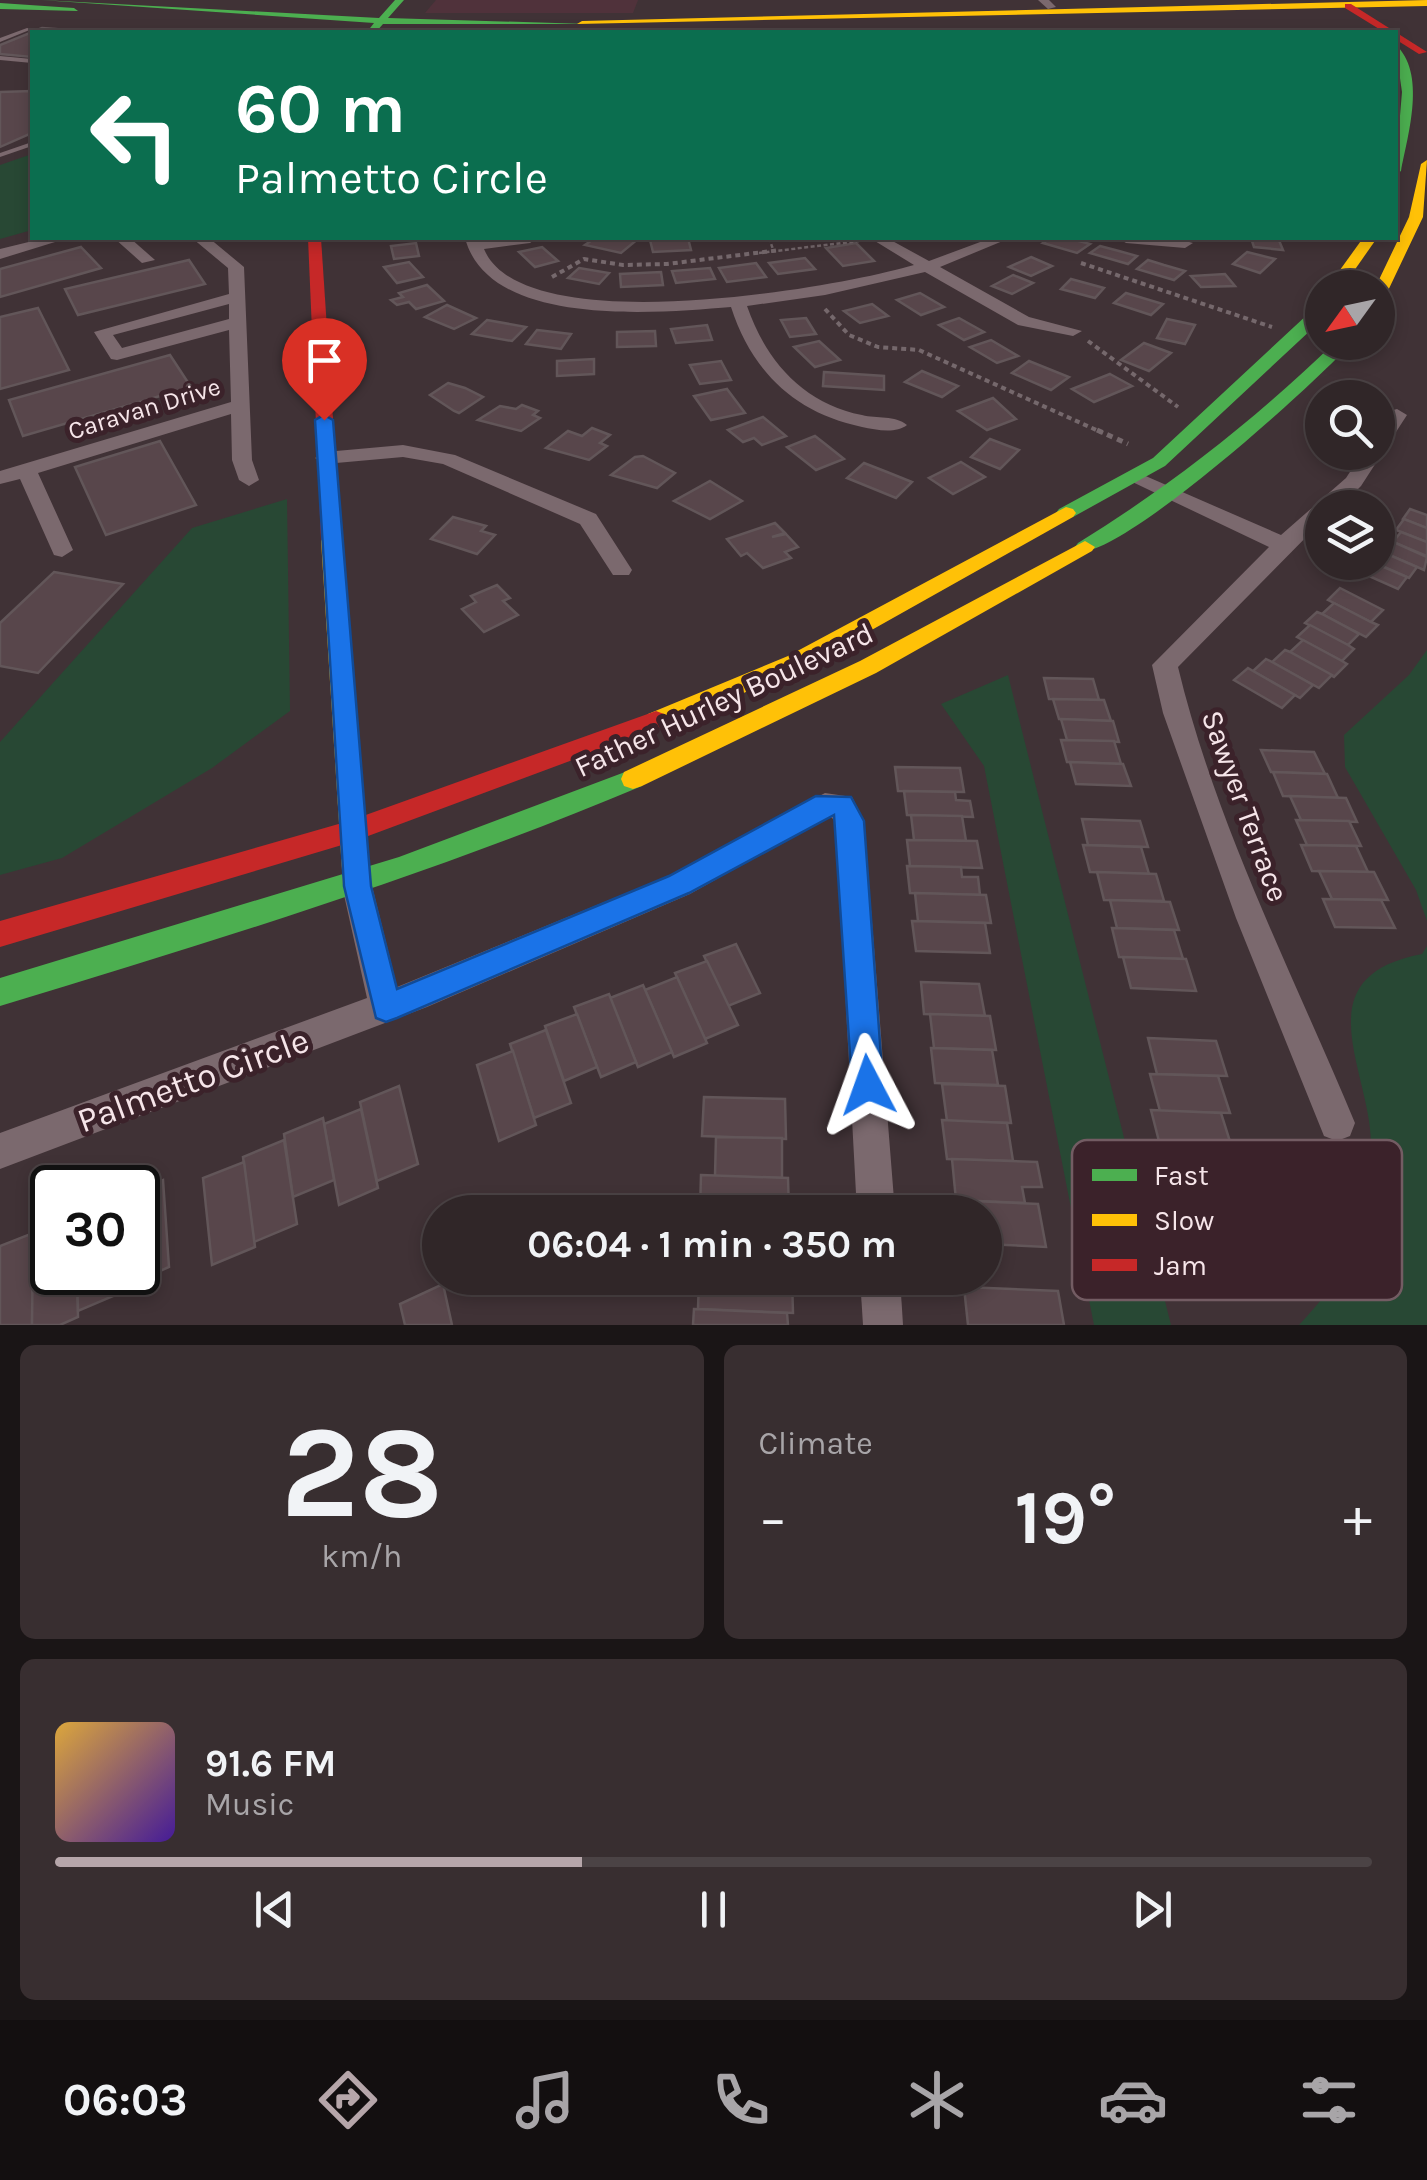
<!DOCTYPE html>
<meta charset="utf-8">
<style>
body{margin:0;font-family:Karla,sans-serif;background:#382e30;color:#f1f3f6;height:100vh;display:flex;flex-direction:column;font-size:38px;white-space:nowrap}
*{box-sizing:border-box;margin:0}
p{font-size:32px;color:#a8a5a8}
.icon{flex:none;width:55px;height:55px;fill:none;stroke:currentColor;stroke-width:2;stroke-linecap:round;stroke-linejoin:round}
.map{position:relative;height:1325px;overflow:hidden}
.side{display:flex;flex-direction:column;gap:20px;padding:20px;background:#1a1516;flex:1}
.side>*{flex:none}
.top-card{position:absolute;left:30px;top:30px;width:1368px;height:210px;border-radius:0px;box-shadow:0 5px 15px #0003,0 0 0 2px #4b4345;background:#0b6e4f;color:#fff;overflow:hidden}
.needle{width:65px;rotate:237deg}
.fabs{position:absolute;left:1305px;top:270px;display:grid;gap:20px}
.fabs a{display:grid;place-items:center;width:90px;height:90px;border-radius:50%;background:#302628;box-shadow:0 5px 15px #0003,0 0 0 2px #4b4345;font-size:50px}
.speed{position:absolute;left:30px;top:1165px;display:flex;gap:20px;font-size:50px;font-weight:700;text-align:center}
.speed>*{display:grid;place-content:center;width:130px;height:130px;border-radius:50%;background:#302628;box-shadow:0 5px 15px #0003,0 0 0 2px #4b4345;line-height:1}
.speed .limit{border:5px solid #111;border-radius:15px;background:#fff;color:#111}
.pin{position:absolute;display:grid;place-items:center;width:85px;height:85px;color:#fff;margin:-102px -42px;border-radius:50% 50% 50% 0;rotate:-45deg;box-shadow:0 0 10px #0007}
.pin .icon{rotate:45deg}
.me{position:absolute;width:110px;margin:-55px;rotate:356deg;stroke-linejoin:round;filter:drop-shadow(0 0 8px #0008)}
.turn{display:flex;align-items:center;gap:35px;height:210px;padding:0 40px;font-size:45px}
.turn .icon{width:130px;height:130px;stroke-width:2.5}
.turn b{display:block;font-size:70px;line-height:85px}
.big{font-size:75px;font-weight:700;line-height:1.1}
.side .card{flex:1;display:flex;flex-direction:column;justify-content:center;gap:15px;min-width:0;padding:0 35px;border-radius:15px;background:#382e30}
.side .dial{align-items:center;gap:0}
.dial b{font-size:130px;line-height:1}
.song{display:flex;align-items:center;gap:30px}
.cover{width:120px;height:120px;border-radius:15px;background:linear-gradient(135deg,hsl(40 70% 55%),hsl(260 70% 35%))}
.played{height:10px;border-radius:5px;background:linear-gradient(90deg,#b6a6aa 40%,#4b4345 40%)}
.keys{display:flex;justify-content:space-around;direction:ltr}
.heat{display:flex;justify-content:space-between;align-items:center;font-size:55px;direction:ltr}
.side .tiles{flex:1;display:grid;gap:20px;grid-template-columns:1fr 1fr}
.card:last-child{grid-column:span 2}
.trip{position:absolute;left:422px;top:1195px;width:580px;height:100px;border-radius:50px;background:#302628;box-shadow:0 5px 15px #0003,0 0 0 2px #4b4345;font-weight:700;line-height:100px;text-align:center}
.tab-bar{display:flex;height:160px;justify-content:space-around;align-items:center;background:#130f10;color:#a8a5a8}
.tab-bar .icon{width:70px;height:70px}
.tab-bar .selected{color:#b6a6aa}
.tab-bar b{font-size:45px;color:#f1f3f6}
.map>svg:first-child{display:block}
.built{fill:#50323b}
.green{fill:#284834}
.building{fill:#58464b;stroke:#625659;stroke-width:2.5}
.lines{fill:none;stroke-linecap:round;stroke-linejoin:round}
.path-far2{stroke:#75686c;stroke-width:2.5;stroke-dasharray:4 2.5;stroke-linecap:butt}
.path-far1{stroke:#75686c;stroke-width:4;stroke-dasharray:5 4;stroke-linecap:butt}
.path{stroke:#75686c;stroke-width:5;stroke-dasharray:6 5;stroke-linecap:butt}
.lane{fill:#7b696e;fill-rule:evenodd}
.street{fill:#7b696e;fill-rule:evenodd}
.fast{fill:#4caf50;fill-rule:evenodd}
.slow{fill:#ffc107;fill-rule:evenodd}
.jam{fill:#c62828;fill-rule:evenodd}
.route{fill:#1a73e8;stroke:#114b97;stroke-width:2.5}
.labels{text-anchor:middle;stroke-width:10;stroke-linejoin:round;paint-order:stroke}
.far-street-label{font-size:25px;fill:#f6e5e9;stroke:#3b222a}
.street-label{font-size:30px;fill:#f6e5e9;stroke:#3b222a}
.near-street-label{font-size:35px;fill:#f6e5e9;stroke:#3b222a}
.key{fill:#3b222a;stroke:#735c63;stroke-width:2.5}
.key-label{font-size:28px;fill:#f6e5e9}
</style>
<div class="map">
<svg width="1427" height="1325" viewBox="0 0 1427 1325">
<rect width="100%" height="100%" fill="#403236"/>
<polygon class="built" points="436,0 638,0 633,13 425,13"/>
<g class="green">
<polygon points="32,154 32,230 0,239 0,165"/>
<polygon points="287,499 290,711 212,768 62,858 0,875 0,742 192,528"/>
<polygon points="1427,650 1427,921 1416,890 1345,767 1344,735 1409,675"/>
<polygon points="1008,675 1171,1325 1094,1325 984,766 941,704"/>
<path d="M 1427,946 L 1427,1325 L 1299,1325 C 1317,1306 1338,1280 1351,1257 C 1363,1235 1371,1170 1371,1143 C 1370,1069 1302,977 1422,954 Z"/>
</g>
<g class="building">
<polygon points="42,28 95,32 32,32 32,57 0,54 0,45"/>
<polygon points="32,91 32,133 0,147 0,92"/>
<polygon points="595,238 613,240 638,239 621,253 585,245"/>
<polygon points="688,238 691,250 653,252 650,240"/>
<polygon points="1051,238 1068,238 1090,244 1077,253 1043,243"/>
<polygon points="1251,238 1278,238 1283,250 1254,247"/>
<polygon points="416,243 419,256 394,259 391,246"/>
<polygon points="856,243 874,261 843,266 826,248"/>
<polygon points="1100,246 1119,251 1137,256 1128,264 1090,253"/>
<polygon points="81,247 101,268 0,297 0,269"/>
<polygon points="542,247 558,261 535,267 519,252"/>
<polygon points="1247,252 1275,259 1260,273 1233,264"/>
<polygon points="1031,257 1052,266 1031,276 1009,267"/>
<polygon points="805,258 815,269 778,274 769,263"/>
<polygon points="189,260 205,284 78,315 65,289"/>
<polygon points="1148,260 1164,265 1185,271 1174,280 1137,269"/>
<polygon points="409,262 423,277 397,283 384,267"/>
<polygon points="756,263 766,277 727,282 719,268"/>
<polygon points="579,268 609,273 599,284 568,278"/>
<polygon points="710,268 715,279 676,283 672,271"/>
<polygon points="661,272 663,285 621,287 620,274"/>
<polygon points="1225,274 1235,286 1201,287 1191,276"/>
<polygon points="1013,275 1033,283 1012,294 992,286"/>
<polygon points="1071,279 1104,288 1095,298 1061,289"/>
<polygon points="427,285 444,301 416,309 409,302 397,305 391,300 403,297 399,293"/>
<polygon points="920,293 944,307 921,315 897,300"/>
<polygon points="1126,293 1163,304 1151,315 1114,303"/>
<polygon points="872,304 888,316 860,323 844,311"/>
<polygon points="447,305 476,318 454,329 425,317"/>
<polygon points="38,308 69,370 0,389 0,317"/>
<polygon points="806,318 816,334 790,337 781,320"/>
<polygon points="959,318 984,332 964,340 939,325"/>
<polygon points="1167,319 1195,325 1185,344 1157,338"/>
<polygon points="487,320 526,327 512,341 472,334"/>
<polygon points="707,325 712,340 676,343 671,329"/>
<polygon points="537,330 571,334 561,349 526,344"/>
<polygon points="655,331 656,346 617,347 617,332"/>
<polygon points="991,340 1018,356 997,363 970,347"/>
<polygon points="819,341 840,360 815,367 794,347"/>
<polygon points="1144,343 1171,353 1149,371 1121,360"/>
<polygon points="170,355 191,387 23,436 9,400"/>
<polygon points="594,359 594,374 557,376 557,361"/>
<polygon points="721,361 731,380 700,384 690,365"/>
<polygon points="1029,361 1069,377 1051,390 1012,373"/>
<polygon points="922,371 958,386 942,397 905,382"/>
<polygon points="824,372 884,376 884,390 823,386"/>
<polygon points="1110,374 1132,386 1094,402 1072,389"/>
<polygon points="448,383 465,388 483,397 459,413 454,411 430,395"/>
<polygon points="727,389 745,413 711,420 694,396"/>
<polygon points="993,398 1016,419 987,430 958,411"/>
<polygon points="522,405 538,411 533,415 540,418 521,431 478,420 500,406 516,409"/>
<polygon points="763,417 786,436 762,445 754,438 743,442 728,430"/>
<polygon points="592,428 610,435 600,443 607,446 589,460 546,448 568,431 582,436"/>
<polygon points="815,436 824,443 844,459 816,470 787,447"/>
<polygon points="990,439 1019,450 1000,469 971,457"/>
<polygon points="160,441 196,505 106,535 75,467"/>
<polygon points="643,456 675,473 657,488 611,475 635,457"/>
<polygon points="961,462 985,477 953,494 929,478"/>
<polygon points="864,463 887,472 912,482 896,498 847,478"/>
<polygon points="710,481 742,501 710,519 674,501"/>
<polygon points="1410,509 1427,515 1427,528 1403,519"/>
<polygon points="453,517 486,526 481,531 495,535 477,554 431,539"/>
<polygon points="1404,519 1427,528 1427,542 1396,530"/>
<polygon points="775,523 785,533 772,537 786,534 798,547 785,552 791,558 763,568 747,553 741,556 727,539"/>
<polygon points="1401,532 1427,542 1427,556 1393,542"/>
<polygon points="1389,540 1427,557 1424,570 1380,551"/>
<polygon points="1378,550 1417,567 1409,578 1373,562 1378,562"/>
<polygon points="1358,562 1372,562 1407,577 1398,589 1353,569"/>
<polygon points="54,572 123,584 38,673 0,666 0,623"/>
<polygon points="497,585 510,598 503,601 518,615 484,632 462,609 476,602 471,596"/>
<polygon points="1340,588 1383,610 1371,622 1328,600"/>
<polygon points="1334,603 1371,622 1378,625 1366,637 1322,614"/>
<polygon points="1317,612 1322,614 1359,634 1348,645 1305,623"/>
<polygon points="1310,625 1348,645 1354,649 1342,661 1297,637"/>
<polygon points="1303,640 1342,661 1347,664 1334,677 1290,652"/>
<polygon points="1285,650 1290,652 1332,675 1319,688 1272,662"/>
<polygon points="1266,659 1272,662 1313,685 1300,698 1253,671"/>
<polygon points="1248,668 1253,671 1295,695 1282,708 1234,680"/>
<polygon points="1044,678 1093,679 1099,700 1049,699"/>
<polygon points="1053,699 1104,700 1111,721 1059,719"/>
<polygon points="1061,719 1113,721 1119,742 1067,740"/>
<polygon points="1061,740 1114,741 1121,764 1067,762"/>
<polygon points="1261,750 1314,752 1325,774 1271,772"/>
<polygon points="1070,762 1123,764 1131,786 1076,784"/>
<polygon points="895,767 960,768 964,792 898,791"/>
<polygon points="1273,772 1327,774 1338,798 1283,796"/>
<polygon points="904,791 955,792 956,800 970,801 973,817 907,815"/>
<polygon points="1290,796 1346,798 1357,822 1301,820"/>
<polygon points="911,815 962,816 966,841 914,840"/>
<polygon points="1082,819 1140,821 1148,847 1088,845"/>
<polygon points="1296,820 1349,821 1361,846 1307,845"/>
<polygon points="907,840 977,841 982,868 910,866"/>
<polygon points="1083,845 1141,847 1149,874 1090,872"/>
<polygon points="1301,845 1356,846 1368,872 1312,871"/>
<polygon points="907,866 961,867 962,877 978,877 980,895 910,893"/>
<polygon points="1319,871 1374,872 1388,900 1332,899"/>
<polygon points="1097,872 1156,874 1164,901 1104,900"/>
<polygon points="915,893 986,895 991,923 918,921"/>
<polygon points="1323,899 1381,900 1395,928 1335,927"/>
<polygon points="1110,900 1170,902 1179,930 1117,928"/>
<polygon points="912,921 985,923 990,953 916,951"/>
<polygon points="1112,928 1174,930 1183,959 1119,957"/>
<polygon points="736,944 760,993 728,1006 704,956"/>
<polygon points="1123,957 1186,959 1196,991 1131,988"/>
<polygon points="707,961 738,1025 705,1039 675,973"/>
<polygon points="677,977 707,1043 674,1057 645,990"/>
<polygon points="921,982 979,984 985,1016 924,1014"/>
<polygon points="643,985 672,1052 638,1067 610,998"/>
<polygon points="609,994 636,1062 601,1077 574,1007"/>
<polygon points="577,1014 597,1067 564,1081 545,1026"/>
<polygon points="930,1014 990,1016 996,1050 934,1048"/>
<polygon points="546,1030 571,1103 534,1118 510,1044"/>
<polygon points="1148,1038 1216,1041 1227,1076 1157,1074"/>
<polygon points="931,1048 992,1050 998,1085 935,1083"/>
<polygon points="513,1051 536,1125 499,1141 477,1065"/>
<polygon points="1150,1074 1218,1076 1230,1113 1160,1111"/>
<polygon points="942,1084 1005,1086 1011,1123 947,1121"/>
<polygon points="399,1086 418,1164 377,1181 360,1102"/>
<polygon points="704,1097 785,1099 786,1139 702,1136"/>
<polygon points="361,1109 378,1188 339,1205 324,1124"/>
<polygon points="1151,1110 1221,1113 1233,1151 1161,1149"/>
<polygon points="323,1118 334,1180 293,1197 284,1134"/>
<polygon points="942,1120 1007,1123 1013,1161 947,1159"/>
<polygon points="716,1137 782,1138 782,1178 715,1176"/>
<polygon points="284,1140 297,1224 254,1242 243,1157"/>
<polygon points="952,1159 1037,1162 1042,1187 1022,1187 1025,1203 956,1200"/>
<polygon points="244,1162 255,1247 212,1265 203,1178"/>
<polygon points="701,1175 788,1178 789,1212 700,1212"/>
<polygon points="163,1180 169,1267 124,1287 124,1272 138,1272 138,1190"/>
<polygon points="950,1200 1038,1204 1046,1247 985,1244 985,1212 951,1212"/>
<polygon points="33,1233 32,1325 0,1325 0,1246"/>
<polygon points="52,1234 52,1272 77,1272 78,1317 60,1325 32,1325 33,1242"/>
<polygon points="77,1272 124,1272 125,1291 78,1311"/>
<polygon points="699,1278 792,1278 793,1313 698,1309"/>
<polygon points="443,1284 452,1325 405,1325 400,1304"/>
<polygon points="964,1287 1058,1291 1064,1325 968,1325"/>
<polygon points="694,1309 787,1313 788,1325 693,1325"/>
</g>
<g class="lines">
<g class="path-far2">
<polyline points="769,238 774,252"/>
<polyline points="759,253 859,241"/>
</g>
<g class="path-far1">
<polyline points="1081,263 1272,327"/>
<polyline points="552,277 584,259 623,265 667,264 780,250"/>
<polyline points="825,309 849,335 878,347 919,350 1103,433"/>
<polyline points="1088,341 1178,407"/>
</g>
<polyline class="path" points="1097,430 1128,444"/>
<g class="lane">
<polygon points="27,28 32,29 0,42 0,38"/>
<polygon points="0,56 32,59 32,63 0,60"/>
<polygon points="32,142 32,146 0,157 0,153"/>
</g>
<g class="street">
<polygon points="1038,0 1049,0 1056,7 1048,9"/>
<polygon points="45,238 68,238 0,259 0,249"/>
<polygon points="114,238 130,238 155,260 142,263"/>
<path d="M 192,238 L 209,238 L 244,267 L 252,460 L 259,480 L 249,486 L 239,480 L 232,460 L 231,414 L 38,473 L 73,550 L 62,557 L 54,555 L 20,479 L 0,484 L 0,471 L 231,402 L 229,330 L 117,360 L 111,359 L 94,332 L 229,294 L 228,268 ZM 229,304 L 229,319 L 122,348 L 113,335 Z"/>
<path d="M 465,238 L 537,238 L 530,243 L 484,249 C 523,343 836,288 914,265 L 870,238 L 887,238 L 929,261 L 991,238 L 1010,238 L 940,267 L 1029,317 L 1082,331 L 1073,336 L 1018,325 L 925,272 L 825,295 L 747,306 C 766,361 803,403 862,415 C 877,419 895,415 907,425 C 896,434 876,430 862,427 C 795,413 752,372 731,307 C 658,313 489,329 465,238 Z"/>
<polygon points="1118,238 1174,238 1193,243 1185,248 1126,243"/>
<path d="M 1397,409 L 1407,415 L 1361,486 L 1339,508 L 1322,508 L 1322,521 L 1178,667 C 1216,825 1293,974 1355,1123 L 1350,1136 L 1337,1141 L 1324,1136 L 1236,918 L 1163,713 L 1152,665 L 1269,547 L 1124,478 L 1134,472 L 1141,474 L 1281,535 L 1346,478 L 1363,452 L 1378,452 L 1378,430 L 1390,411 Z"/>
<polygon points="403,445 455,455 596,514 632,570 629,575 613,575 580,524 443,464 403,457 325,464 315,458 325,452"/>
<polygon points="825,793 852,797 864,821 895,1212 857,1212 836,821 829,816 690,894 427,1007 0,1169 0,1133 367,998 342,886 346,877 357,873 368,877 372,886 397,987 668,876"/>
<polygon points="860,1278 900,1278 903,1325 863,1325"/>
</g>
<g class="fast">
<polygon points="41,0 379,18 395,0 404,0 388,18 587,24 383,24 376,32 367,32 374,23"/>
<polygon points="0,3 74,8 78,11 0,9"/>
<path d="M 1395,44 C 1427,73 1408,134 1401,171 L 1395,175 L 1402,92 Z"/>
<polygon points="1322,301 1322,315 1313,328 1165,466 1073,517 1059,517 1056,513 1059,509 1153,458"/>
<path d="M 1335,342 L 1352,342 C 1320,380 1118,561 1078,551 L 1075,547 L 1078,543 C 1172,485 1256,419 1335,342 Z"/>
<path d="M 633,769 L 642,772 L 645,779 L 642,786 C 433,874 217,940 0,1006 L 0,978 L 399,857 Z"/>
</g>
<g class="slow">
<polygon points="1427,0 1427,6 577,24 582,21"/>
<polygon points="1427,160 1423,217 1385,297 1378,301 1375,288 1409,217 1421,164"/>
<polygon points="1363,238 1377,238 1342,288 1327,288"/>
<polygon points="1066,507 1073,509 1076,513 1073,517 804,668 664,726 648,726 644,720 648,714 788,656"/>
<polygon points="331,534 341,540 371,886 367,894 357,898 347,894 343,886 321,540"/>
<polygon points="1085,541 1095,547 1092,551 876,673 642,786 633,789 624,786 621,779 624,772 860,661"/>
</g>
<g class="jam">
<polygon points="1345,4 1351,4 1427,52 1419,54 1395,39 1395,32 1384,32 1345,8"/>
<polygon points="308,238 321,238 341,540 331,546 321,540"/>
<polygon points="656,711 664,714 668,720 664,726 352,842 0,947 0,921 349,821"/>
</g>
</g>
<polygon class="route" points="324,415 333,420 371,886 397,989 669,876 816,796 851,797 864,821 883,1085 879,1096 868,1100 856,1096 852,1085 834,815 689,893 397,1018 386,1022 376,1018 344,886 315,420"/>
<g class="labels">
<g class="far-street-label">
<text transform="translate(144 408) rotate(-17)" y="9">Caravan Drive</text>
</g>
<g class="street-label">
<text transform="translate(724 700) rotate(-25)" y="10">Father Hurley Boulevard</text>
<text transform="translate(1245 806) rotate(70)" y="10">Sawyer Terrace</text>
</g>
<g class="near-street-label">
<text transform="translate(193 1080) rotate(-20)" y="12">Palmetto Circle</text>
</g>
</g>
<rect x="1072" y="1140" width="330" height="160" rx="15" class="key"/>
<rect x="1092" y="1169" width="45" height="12" fill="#4caf50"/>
<rect x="1092" y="1214" width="45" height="12" fill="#ffc107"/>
<rect x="1092" y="1259" width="45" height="12" fill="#c62828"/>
<g class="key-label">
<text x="1154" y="1185">Fast</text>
<text x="1154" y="1230">Slow</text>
<text x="1154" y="1275">Jam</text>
</g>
</svg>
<div class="fabs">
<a><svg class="needle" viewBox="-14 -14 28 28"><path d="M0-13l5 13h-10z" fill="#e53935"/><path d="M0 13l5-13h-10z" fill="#a8a5a8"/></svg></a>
<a><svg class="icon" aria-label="search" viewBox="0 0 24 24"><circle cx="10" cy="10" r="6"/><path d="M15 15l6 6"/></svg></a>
<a><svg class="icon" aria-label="layers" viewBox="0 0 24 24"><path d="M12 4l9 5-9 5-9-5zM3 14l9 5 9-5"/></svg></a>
</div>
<div class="speed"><div class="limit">30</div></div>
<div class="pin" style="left:324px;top:420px;background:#d93025"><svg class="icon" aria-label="arrive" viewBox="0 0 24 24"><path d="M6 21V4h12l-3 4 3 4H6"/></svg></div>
<svg class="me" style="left:868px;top:1085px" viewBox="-20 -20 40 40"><path d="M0-17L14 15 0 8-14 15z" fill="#1a73e8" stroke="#fff" stroke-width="4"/></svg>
<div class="trip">06:04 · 1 min · 350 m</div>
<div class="top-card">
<div class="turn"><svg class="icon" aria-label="left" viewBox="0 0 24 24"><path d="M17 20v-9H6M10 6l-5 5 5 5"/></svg><div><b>60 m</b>Palmetto Circle</div></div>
</div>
</div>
<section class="side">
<div class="tiles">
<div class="card dial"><b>28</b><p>km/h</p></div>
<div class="card"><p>Climate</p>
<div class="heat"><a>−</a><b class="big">19°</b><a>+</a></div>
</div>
<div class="card">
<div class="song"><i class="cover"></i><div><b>91.6 FM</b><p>Music</p></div></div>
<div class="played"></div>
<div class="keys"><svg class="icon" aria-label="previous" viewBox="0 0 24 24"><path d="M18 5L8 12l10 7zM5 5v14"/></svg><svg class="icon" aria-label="pause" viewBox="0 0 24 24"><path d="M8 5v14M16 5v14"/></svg><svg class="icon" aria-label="next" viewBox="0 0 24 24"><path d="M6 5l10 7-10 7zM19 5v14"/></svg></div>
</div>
</div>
</section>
<nav class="tab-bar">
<b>06:03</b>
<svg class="icon selected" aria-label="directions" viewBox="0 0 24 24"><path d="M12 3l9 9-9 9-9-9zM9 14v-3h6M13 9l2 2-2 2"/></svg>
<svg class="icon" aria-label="music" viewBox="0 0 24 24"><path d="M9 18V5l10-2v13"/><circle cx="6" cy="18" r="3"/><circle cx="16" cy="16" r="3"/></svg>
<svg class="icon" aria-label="phone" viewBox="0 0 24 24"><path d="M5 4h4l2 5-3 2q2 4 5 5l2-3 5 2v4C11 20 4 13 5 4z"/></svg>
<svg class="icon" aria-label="climate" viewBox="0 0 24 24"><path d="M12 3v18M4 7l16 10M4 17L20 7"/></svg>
<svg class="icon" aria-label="car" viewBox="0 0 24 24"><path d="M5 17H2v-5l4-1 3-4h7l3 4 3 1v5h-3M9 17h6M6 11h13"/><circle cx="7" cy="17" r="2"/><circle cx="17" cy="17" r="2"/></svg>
<svg class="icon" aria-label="filters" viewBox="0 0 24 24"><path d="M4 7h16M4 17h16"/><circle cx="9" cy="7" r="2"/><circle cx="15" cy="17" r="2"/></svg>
</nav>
